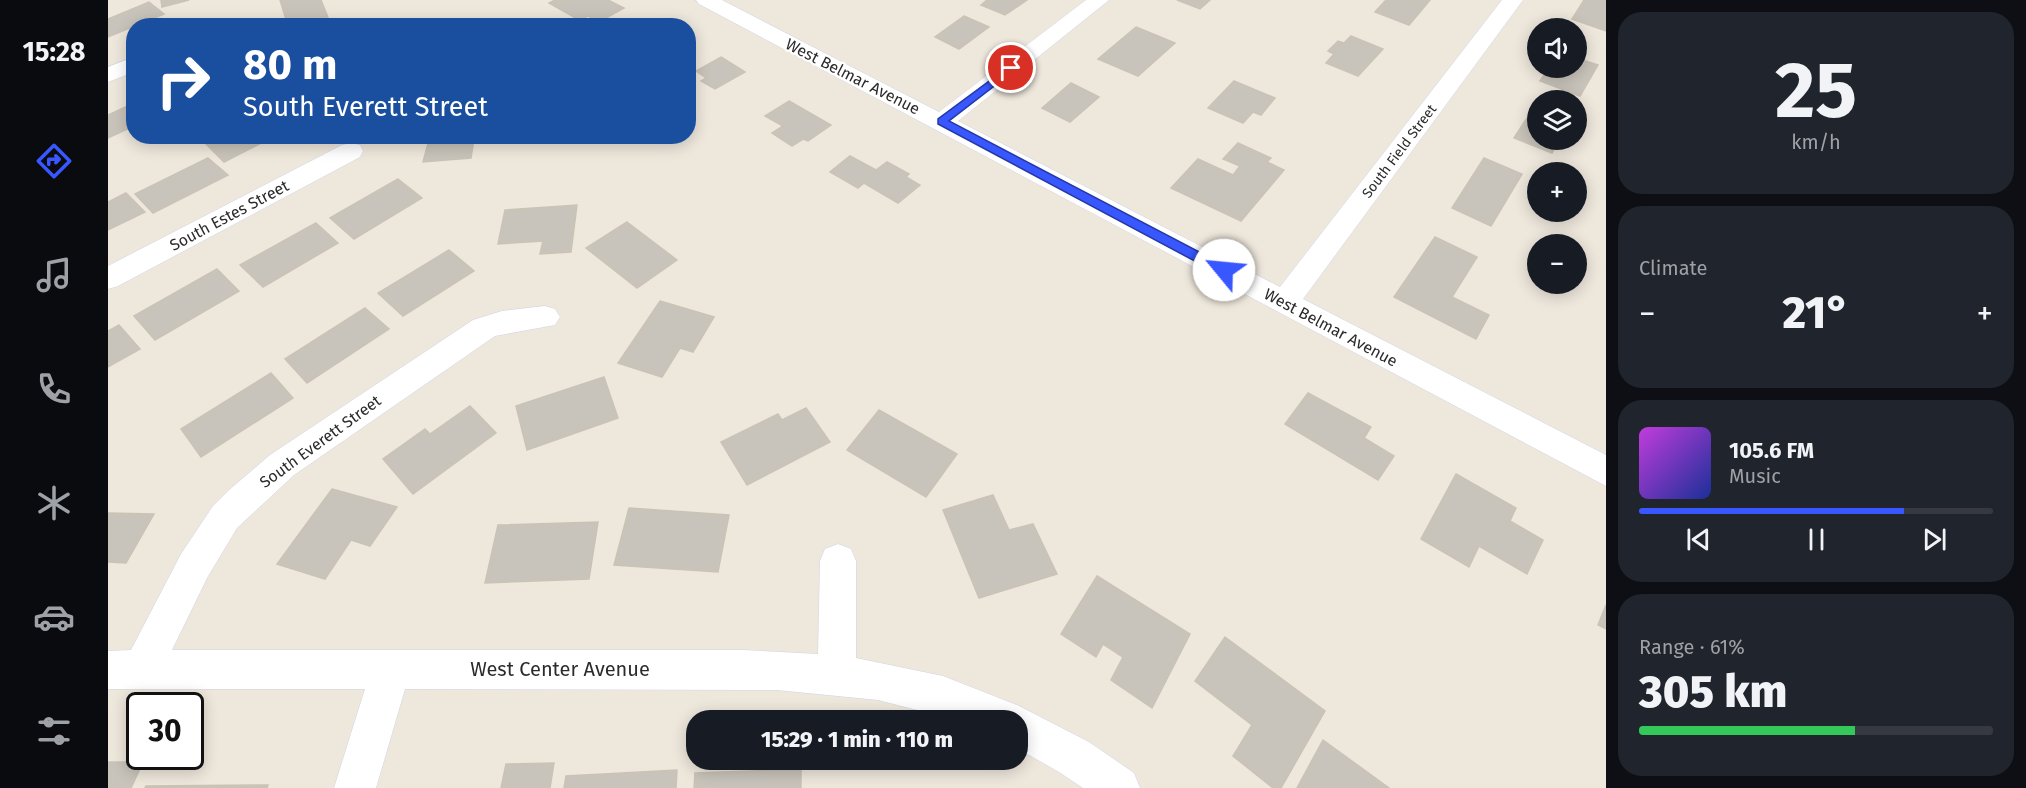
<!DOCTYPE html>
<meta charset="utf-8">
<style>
body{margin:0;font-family:"Fira Sans",sans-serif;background:#20242c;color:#f1f3f6;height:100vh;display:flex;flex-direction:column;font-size:22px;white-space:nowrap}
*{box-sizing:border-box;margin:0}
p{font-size:20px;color:#9ea1a6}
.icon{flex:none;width:33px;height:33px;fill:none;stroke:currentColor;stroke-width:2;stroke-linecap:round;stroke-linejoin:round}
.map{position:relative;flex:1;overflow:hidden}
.sheet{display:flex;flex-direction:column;gap:12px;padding:12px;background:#0d0f14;width:420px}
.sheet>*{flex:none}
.banner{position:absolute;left:18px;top:18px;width:570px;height:126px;border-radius:24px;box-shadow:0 3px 15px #0003;background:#1a4fa0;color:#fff;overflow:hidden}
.controls{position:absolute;left:1419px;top:18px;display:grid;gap:12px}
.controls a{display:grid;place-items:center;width:60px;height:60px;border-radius:50%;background:#171b24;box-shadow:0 3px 15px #0003;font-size:30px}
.speed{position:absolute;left:18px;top:692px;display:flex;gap:12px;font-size:30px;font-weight:700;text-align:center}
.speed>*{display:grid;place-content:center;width:78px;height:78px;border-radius:50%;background:#171b24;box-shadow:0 3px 15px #0003;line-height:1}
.speed .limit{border:3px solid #111;border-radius:9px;background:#fff;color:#111}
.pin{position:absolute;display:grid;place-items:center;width:51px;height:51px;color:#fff;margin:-26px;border:3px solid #fff;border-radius:50%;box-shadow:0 2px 6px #0007}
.me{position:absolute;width:66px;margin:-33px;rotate:298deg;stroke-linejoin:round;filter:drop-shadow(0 0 4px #0008)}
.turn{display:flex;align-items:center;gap:21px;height:126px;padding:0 18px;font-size:27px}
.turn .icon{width:78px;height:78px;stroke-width:2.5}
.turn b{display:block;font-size:42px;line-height:51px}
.big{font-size:45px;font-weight:800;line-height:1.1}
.sheet .widget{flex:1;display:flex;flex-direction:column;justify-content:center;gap:9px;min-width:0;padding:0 21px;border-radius:24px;background:#20242c}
.sheet .dial{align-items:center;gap:0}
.dial b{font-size:78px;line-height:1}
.song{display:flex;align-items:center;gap:18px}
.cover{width:72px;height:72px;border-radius:9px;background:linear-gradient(135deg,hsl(290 70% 55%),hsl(230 70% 35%))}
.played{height:6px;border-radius:3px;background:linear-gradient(90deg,#3857ff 75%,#363941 75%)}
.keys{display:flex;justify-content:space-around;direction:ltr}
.heat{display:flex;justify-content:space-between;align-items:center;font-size:33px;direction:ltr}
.charge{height:9px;border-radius:4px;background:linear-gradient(90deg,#34c759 61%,#363941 0)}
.trip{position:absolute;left:578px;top:710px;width:342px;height:60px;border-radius:24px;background:#171b24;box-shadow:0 3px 15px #0003;font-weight:800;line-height:60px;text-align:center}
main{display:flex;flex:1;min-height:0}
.menu{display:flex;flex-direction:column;width:108px;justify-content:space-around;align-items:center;background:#090b0e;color:#9ea1a6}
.menu .icon{width:42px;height:42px}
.menu .active{color:#3857ff}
.menu b{font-size:27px;color:#f1f3f6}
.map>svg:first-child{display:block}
.building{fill:#c9c4bb;stroke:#cac3b5;stroke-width:1.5}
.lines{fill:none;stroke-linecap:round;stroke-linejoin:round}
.minor-casing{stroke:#d1d4e5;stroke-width:1}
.minor{fill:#fff;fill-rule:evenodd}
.route{fill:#3857ff;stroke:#2439a6;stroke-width:1.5}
.labels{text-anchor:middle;stroke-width:4.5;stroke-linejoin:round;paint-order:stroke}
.far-street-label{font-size:14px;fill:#2b2b2b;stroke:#fff}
.street-label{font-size:16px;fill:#2b2b2b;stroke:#fff}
.near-street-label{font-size:20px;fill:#2b2b2b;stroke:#fff}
</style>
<main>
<nav class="menu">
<b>15:28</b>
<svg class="icon active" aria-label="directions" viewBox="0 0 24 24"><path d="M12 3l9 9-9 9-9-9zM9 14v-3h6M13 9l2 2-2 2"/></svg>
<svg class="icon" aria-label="music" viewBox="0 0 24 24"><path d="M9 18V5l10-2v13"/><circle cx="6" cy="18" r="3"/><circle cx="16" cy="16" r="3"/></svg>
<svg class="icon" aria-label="phone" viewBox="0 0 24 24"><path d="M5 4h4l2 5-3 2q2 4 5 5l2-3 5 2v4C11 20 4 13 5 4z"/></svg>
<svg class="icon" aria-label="climate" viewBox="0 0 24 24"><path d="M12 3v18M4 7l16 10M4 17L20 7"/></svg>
<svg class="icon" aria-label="car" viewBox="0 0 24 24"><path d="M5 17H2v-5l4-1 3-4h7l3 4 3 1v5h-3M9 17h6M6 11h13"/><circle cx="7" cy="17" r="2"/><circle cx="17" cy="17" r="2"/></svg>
<svg class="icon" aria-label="filters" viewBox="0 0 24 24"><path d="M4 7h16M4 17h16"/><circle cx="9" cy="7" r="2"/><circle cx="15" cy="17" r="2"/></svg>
</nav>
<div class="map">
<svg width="1498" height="788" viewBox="0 0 1498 788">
<rect width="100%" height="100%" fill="#eee7dc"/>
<g class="building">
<polygon points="53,0 81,0 54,7"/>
<polygon points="172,0 213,0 221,20 201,26 180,26"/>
<polygon points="447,0 500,0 516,8 491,22 480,16 471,20 441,3"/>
<polygon points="879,0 919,0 897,15 873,5"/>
<polygon points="1069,0 1102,0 1092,9"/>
<polygon points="1278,0 1322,0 1301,25 1267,12"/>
<polygon points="1476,0 1498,0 1498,31 1464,19"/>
<polygon points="41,2 56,14 0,37 0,19"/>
<polygon points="856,16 881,27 851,49 827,37"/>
<polygon points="545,19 557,26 532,26"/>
<polygon points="1028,27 1067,43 1030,76 990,59"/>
<polygon points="1243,36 1275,49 1250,76 1218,63 1226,54 1220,51 1230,41 1236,43"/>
<polygon points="613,57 637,72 607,89 593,81 598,78 588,71"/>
<polygon points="1468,58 1490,65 1472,96 1432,81 1441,68 1468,68"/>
<polygon points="1126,81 1167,98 1153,115 1145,112 1135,123 1100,108"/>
<polygon points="963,83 991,97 962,122 934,108"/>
<polygon points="681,101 723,125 700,141 695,139 684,146 664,133 675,126 657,116"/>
<polygon points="1430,101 1430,140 1452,140 1444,153 1406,138"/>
<polygon points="26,103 26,126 0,138 0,115"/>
<polygon points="111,136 167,136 116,162 97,143"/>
<polygon points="322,136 379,136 366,139 363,158 315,162"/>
<polygon points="1130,143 1163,158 1159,162 1176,170 1133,221 1063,188 1090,159 1125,175 1132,166 1115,159"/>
<polygon points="742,156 768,170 779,162 801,174 798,177 812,185 790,203 756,183 750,188 722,172"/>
<polygon points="100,158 120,175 45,213 27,194"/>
<polygon points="1376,158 1414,174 1383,226 1344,208"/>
<polygon points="290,179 314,198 246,239 222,218"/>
<polygon points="18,193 37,212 0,230 0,202"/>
<polygon points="469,205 463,252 432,254 435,241 390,244 397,210"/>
<polygon points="519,222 569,260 529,288 478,248"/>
<polygon points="208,223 230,243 155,287 132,265"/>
<polygon points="1327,237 1369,257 1344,297 1381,315 1368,339 1286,297"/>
<polygon points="341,250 366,271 295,316 270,293"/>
<polygon points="109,269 131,291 47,340 26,316"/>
<polygon points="552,301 606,317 585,352 572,348 554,377 510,363"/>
<polygon points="257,308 281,329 199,383 177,359"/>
<polygon points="11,325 32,349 0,367 0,331"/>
<polygon points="163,373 185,398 93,457 73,429"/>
<polygon points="496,377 510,418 419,450 408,406"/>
<polygon points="1200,393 1263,427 1256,438 1286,456 1270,480 1177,424"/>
<polygon points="362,406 388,433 305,494 275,459 317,429 322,434"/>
<polygon points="698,408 722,442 639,485 613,442 670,414 674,420"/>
<polygon points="771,410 849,454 818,497 739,450"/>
<polygon points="1348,474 1408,508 1402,521 1435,540 1419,574 1371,546 1361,567 1313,539"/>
<polygon points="224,489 289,507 262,546 243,540 217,579 169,564"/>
<polygon points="885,495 901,530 925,524 949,574 871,598 835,510"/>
<polygon points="521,508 621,515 610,572 506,565"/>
<polygon points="0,513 46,514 18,563 0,562"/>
<polygon points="490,522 481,579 377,583 390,525"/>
<polygon points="989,576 1082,634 1044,708 1003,680 1015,657 995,644 988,657 953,634"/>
<polygon points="1498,605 1498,629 1490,625"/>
<polygon points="1117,637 1217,711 1173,788 1165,788 1125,756 1144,725 1087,681"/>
<polygon points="1215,740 1281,788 1189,788"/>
<polygon points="0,762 35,762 23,788 0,788"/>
<polygon points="446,763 442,788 393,788 398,764"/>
<polygon points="693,769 693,788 586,788 587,773"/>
<polygon points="569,770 568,788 456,788 458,776"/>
<polygon points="160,785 159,788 37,788 38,786"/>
</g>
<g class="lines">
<defs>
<g id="minor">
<polygon points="588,0 614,0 831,112 978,0 1001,0 850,121 1172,287 1394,0 1415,0 1195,299 1498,455 1498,486 591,4"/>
<polygon points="26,57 26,72 0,82 0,67"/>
<polygon points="243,143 252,145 255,151 252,157 10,286 0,289 0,266 234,145"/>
<polygon points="437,306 447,309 452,317 447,325 387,336 186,475 129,528 99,578 64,650 636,650 710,654 712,561 717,549 730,544 743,549 748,561 748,658 835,676 911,706 981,742 1026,773 1032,788 975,788 951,772 909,748 909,720 848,720 770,700 669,690 297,689 268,788 226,788 257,689 0,689 0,651 23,650 73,554 105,506 120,491 162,455 365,320 394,311"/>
</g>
</defs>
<use href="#minor" class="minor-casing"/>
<use href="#minor" class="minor"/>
</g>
<polygon class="route" points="903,65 908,68 907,70 841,121 1120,267 1120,274 1111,274 830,124 830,119"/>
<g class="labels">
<g class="far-street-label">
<text transform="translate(1291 151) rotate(-53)" y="5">South Field Street</text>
</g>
<g class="street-label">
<text transform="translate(745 76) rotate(27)" y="6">West Belmar Avenue</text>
<text transform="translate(121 215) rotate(-28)" y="6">South Estes Street</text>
<text transform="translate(1223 327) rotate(28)" y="6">West Belmar Avenue</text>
<text transform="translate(212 441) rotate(-36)" y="6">South Everett Street</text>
</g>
<g class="near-street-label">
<text x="452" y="676">West Center Avenue</text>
</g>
</g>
</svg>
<div class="controls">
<a><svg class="icon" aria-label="sound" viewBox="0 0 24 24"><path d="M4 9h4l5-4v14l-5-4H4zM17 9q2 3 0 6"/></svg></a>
<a><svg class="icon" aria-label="layers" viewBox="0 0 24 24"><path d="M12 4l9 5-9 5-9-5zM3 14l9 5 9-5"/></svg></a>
<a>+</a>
<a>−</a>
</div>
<div class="speed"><div class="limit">30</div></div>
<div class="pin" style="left:903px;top:68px;background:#d93025"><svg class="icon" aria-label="arrive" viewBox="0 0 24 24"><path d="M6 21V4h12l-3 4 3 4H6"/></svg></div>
<svg class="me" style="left:1116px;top:270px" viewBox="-20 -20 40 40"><circle r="19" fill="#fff"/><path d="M0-13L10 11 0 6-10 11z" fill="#3857ff"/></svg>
<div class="trip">15:29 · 1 min · 110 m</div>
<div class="banner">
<div class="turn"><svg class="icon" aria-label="right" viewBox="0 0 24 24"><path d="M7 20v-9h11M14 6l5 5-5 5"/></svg><div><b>80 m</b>South Everett Street</div></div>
</div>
</div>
<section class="sheet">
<div class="widget dial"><b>25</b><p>km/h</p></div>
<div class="widget"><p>Climate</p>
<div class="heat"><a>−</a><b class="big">21°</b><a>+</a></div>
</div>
<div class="widget">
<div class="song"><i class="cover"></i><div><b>105.6 FM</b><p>Music</p></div></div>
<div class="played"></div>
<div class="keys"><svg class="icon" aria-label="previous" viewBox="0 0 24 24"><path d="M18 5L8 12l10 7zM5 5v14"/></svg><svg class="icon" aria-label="pause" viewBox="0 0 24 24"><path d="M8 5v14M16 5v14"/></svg><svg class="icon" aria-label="next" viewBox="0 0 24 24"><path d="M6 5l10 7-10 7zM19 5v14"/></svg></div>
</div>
<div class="widget"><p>Range · 61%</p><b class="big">305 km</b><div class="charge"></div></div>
</section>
</main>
